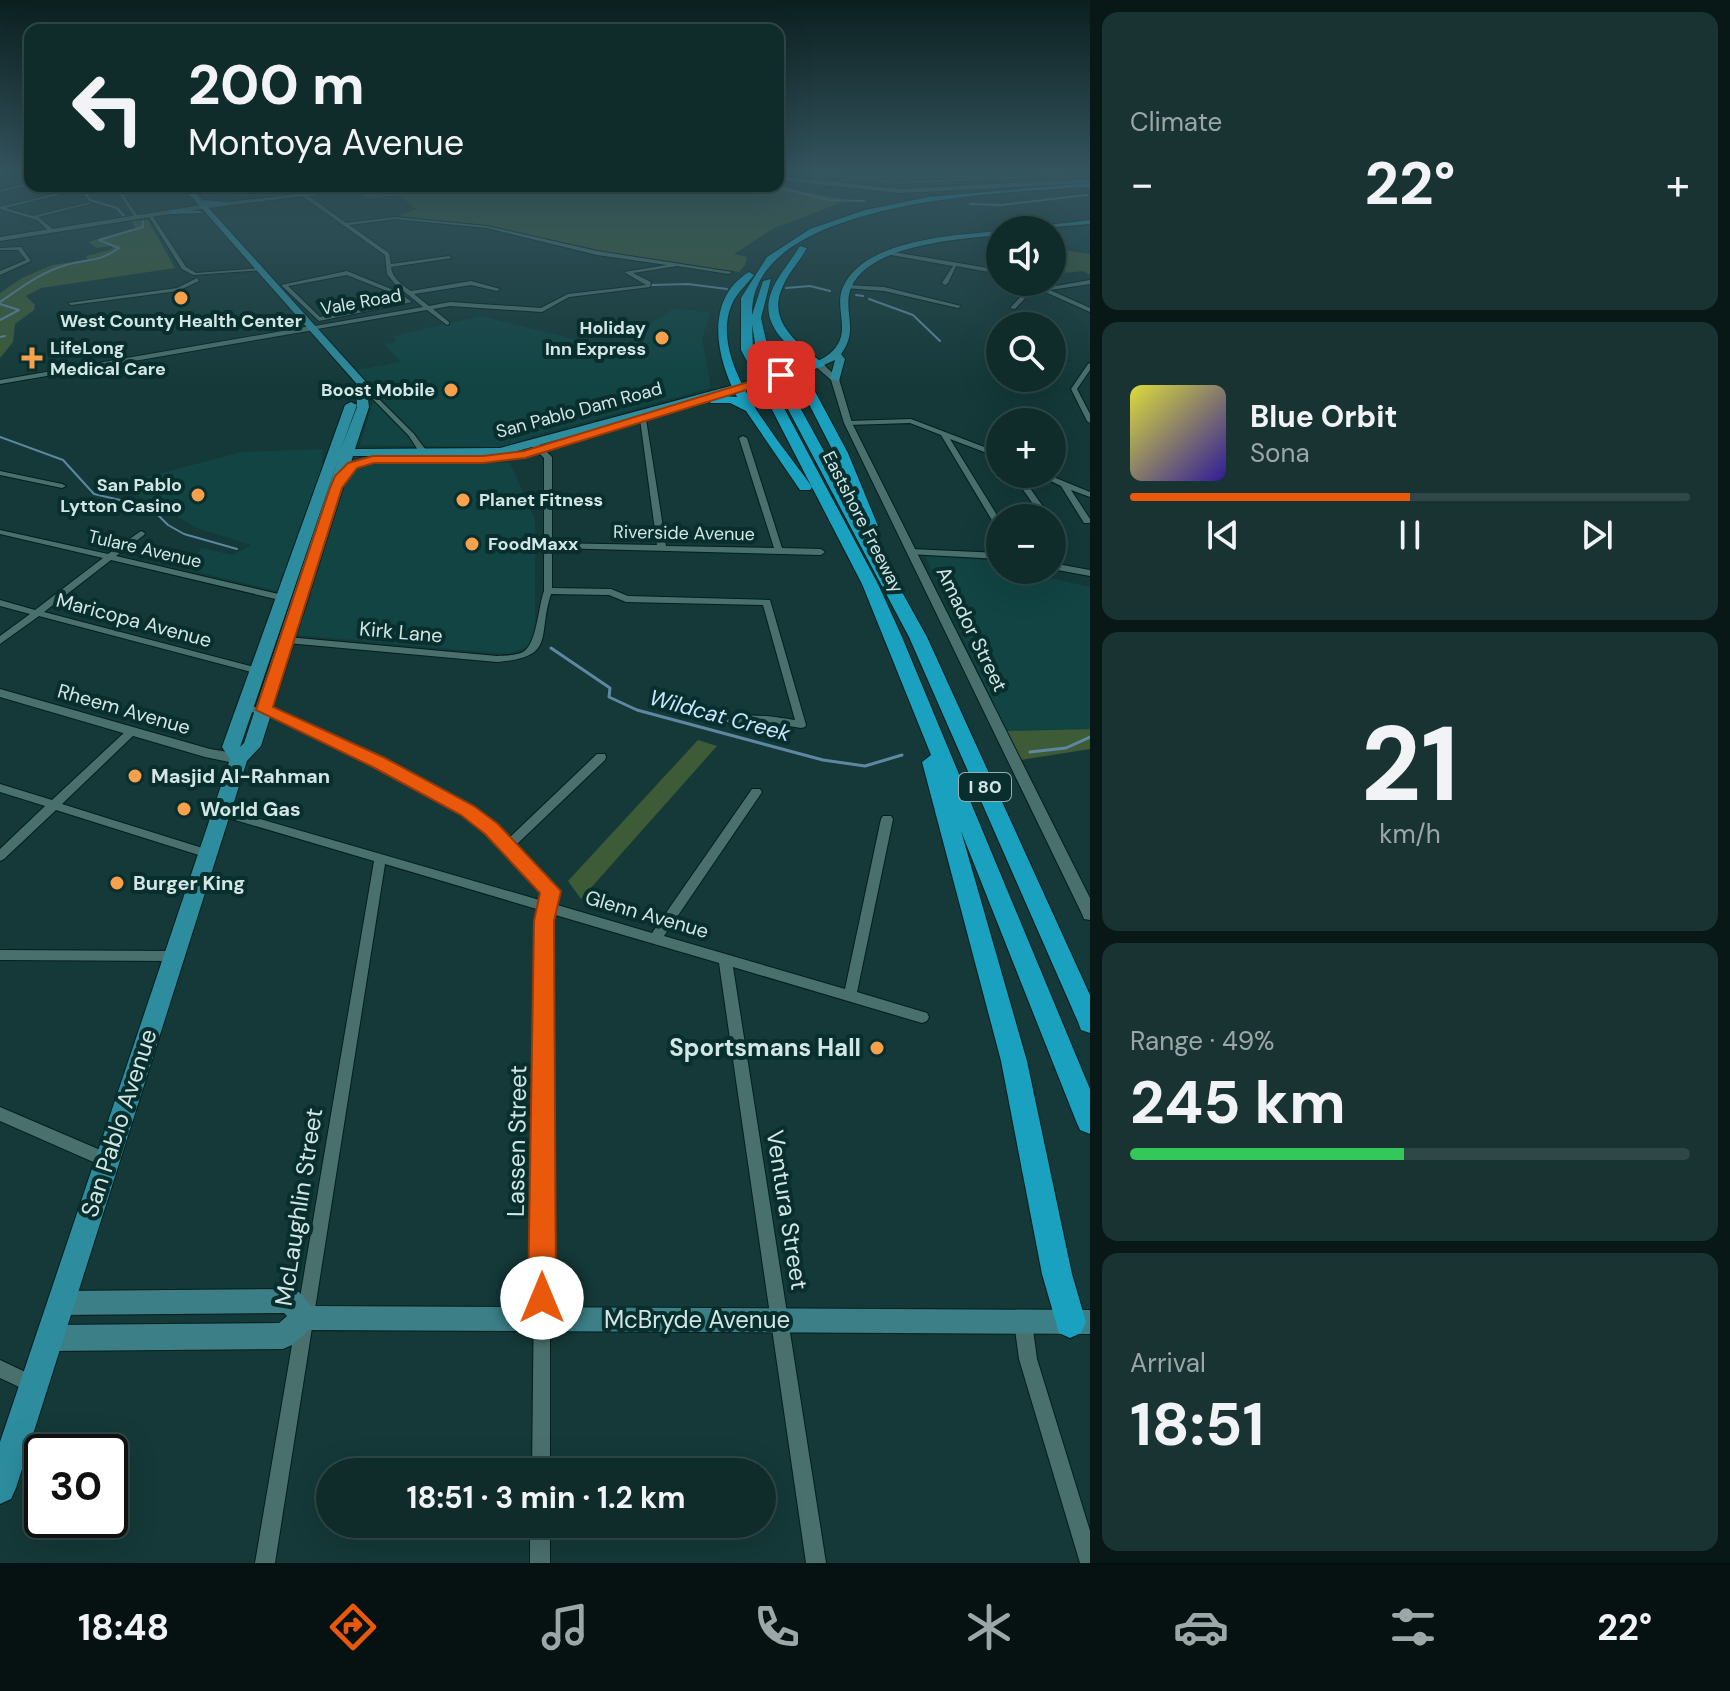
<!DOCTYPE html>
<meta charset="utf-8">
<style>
body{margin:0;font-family:"DM Sans",sans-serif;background:#183332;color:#f1f3f6;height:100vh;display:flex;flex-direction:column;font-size:30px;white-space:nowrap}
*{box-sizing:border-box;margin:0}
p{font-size:26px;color:#9ba7a8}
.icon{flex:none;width:44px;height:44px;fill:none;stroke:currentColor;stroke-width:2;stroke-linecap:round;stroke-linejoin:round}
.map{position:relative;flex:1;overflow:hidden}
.side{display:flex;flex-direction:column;gap:12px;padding:12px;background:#081817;width:640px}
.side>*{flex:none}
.top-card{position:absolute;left:24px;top:24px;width:760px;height:168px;border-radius:16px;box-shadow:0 8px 32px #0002,0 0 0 2px #2f4747;background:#0f2b2a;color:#f1f3f6;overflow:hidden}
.controls{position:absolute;left:986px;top:216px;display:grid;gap:16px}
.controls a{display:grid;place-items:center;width:80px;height:80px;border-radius:50%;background:#0f2b2a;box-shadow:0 8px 32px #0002,0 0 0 2px #2f4747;font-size:40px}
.speed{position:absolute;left:24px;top:1434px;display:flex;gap:16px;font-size:40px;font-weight:700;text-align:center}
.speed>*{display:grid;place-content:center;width:104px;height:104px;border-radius:50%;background:#0f2b2a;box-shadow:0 8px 32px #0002,0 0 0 2px #2f4747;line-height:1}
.speed .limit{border:4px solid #111;border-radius:12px;background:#fff;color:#111}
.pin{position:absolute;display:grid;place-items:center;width:68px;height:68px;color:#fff;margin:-34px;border-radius:16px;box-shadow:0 4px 12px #0006}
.me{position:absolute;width:88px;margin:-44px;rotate:0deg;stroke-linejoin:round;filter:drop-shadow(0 0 6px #0008)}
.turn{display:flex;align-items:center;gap:28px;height:168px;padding:0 32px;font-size:36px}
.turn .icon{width:104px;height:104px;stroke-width:2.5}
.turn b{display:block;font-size:56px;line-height:68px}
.big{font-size:60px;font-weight:700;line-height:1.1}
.side .widget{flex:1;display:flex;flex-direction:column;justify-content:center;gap:12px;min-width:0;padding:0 28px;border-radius:16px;background:#183332}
.side .dial{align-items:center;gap:0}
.dial b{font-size:104px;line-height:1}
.song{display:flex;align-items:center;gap:24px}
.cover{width:96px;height:96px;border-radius:12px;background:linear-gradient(135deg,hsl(60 70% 55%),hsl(250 70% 35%))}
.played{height:8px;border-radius:4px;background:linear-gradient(90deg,#ea580c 50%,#2f4747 50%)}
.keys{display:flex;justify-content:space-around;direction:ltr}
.heat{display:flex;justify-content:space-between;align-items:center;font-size:44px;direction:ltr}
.charge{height:12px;border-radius:6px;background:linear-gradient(90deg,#34c759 49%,#2f4747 0)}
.trip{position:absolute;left:316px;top:1458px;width:460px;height:80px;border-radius:40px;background:#0f2b2a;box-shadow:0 8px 32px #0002,0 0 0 2px #2f4747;font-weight:700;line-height:80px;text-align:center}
.dock{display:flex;height:128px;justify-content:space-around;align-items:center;background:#061111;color:#9ba7a8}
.dock .icon{width:56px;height:56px}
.dock .selected{color:#ea580c}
.dock b{font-size:36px;color:#f1f3f6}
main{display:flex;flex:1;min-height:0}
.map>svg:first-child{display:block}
.built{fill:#114443}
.green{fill:#3c5b36}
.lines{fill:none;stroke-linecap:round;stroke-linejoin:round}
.stream-far1{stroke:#5e88a2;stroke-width:2}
.stream{stroke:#5e88a2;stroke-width:3}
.minor-casing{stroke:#031f1f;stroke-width:2}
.tertiary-casing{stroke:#031f1f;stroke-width:2}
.secondary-casing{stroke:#031f1f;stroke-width:2}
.primary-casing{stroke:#031f1f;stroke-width:2}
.motorway-casing{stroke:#031f1f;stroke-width:2}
.minor{fill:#4a706e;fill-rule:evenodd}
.tertiary{fill:#4a706e;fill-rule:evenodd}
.secondary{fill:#3c7f87;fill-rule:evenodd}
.primary{fill:#2d8d9f;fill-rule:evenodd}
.motorway{fill:#1aa1c0;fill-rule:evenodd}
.primary-bridge-casing{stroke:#031f1f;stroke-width:11;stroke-linecap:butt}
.primary-bridge{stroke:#2d8d9f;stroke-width:10}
.route{fill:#ea580c;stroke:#983908;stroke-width:2}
.poi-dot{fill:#f8a04b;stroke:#082f2e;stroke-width:3}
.labels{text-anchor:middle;stroke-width:8;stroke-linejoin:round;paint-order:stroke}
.far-street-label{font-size:18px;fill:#d2e6e5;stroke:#082f2e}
.far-poi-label{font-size:18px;font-weight:bold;fill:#d2e6e5;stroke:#082f2e;text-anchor:end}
.shield{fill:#082f2e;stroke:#95afae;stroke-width:2}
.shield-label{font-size:18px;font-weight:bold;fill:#d2e6e5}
.street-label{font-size:20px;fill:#d2e6e5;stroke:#082f2e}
.poi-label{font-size:20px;font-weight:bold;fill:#d2e6e5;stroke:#082f2e;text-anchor:start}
.water-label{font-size:22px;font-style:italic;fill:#c9e6ff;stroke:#082f2e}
.near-poi-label{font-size:24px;font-weight:bold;fill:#d2e6e5;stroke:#082f2e;text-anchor:end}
.near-street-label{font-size:24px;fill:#d2e6e5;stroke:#082f2e}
</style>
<main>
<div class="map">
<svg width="1090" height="1563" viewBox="0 0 1090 1563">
<rect width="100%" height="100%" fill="#143938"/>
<g class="built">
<polygon points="1090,226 1090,253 1052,243 1052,231"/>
<polygon points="673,309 710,312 702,340 711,388 533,436 503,447 360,445 376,392 357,370 401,362 384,344 397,342 394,336 481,316 593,344 627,344 643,335 636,333"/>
<polygon points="323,449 321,463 510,463 535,519 535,638 525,648 507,654 296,635 312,593 277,591 181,568 202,548 233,555 251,545 196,528 157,504 112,486 241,452"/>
<polygon points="925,556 1000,561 1000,570 1033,570 1033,574 1090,587 1090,729 1006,730"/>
</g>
<g class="green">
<polygon points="402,186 777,186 849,200 774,228 734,254 747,257 745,265 739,272 602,251 490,226 399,216 417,209 397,195 367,199 359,190"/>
<polygon points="148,220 175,268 41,288 26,296 35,305 34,310 15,324 13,342 0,358 0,293 22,278 52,265 88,260 86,256 113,249 111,246 97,248 88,242 136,228 131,221"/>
<polygon points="1052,248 1090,254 1090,275 1084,271 1052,274"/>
<polygon points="1090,729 1090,749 1014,761 1000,731"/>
<polygon points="698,740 717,746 581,899 568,881"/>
</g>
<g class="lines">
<g class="stream-far1">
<polyline points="28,170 30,173"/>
<polyline points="80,186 90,200 117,208 124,216"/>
<polyline points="774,186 828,200 864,201"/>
<polyline points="970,204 1001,205 1087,195"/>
<polyline points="652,285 688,284 727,289"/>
<polyline points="786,288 810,286 830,291"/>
<polyline points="856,295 863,296"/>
<polyline points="869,299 913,315 940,341"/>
<path d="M 0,302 C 21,288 41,272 66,265 C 89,258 98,263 119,248 L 99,240 L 143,227 L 143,221"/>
<polyline points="0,304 19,310 0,320"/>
<polyline points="0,337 5,336"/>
<polyline points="0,437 63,460 94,494 150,507 168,525 184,534 237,549"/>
</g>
<g class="stream">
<polyline points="551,648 610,688 609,697 637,710 823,760 865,766 902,755"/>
<polyline points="1030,752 1066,748 1090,737"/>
</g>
<defs>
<g id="minor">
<polygon points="18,170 22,171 0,177 0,175"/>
<polygon points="798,170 897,182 1054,175 1051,170 1055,170 1059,176 897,184 782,170"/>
<polygon points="874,170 912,170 910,171"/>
<polygon points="30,183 30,185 0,192 0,190"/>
<polygon points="65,191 67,193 5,208 33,216 90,202 90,204 38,217 54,230 54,232 50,232 37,220 0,209 0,207"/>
<path d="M 301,193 L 305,193 L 346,223 L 395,217 L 487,226 L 597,251 L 732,272 L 729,274 L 677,266 L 633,273 L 651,282 L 650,287 L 569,297 L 542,312 L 450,306 L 433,309 L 449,322 L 449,324 L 447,325 L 427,310 L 311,330 L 308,328 L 309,327 L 423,307 L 395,284 L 387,274 L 385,255 L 301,195 ZM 395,219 L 487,228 L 597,255 L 667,265 L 624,272 L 646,285 L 568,294 L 541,308 L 450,302 L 429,306 L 414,294 L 471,285 L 497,291 L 500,289 L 471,281 L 411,291 C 402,285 392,278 391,267 L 452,258 L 449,256 L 391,264 L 389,253 L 349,225 Z"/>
<polygon points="119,194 123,194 139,218 135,218"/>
<polygon points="148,215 152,215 186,267 196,273 261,268 264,270 193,275 182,269"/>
<polygon points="21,247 31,261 0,275 0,271 26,260 18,250 0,250 0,248"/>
<polygon points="887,251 1000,270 1000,274 956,266 948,283 945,285 942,283 953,266 885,254"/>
<path d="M 347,271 L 396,291 L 412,302 L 319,321 L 281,285 ZM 347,275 L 392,293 L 404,301 L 320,317 L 288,286 Z"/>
<polygon points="197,278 199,281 178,291 71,305 68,303 177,288"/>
<polygon points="1090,280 1090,284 1050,290 1090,308 1090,312 1043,291 1030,293 1015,309 1010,308 1026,291 1038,289 1024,282 1031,282 1044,288"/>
<polygon points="847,285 884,287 961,306 958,308 884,291 845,288"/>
<polygon points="1090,363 1090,370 1077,389 1090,414 1090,423 1087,421 1071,389 1088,364"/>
<polygon points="361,385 365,385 414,434 428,453 427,455 421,455 409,436 361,387"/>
<path d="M 645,409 L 648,411 L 646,419 L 666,546 L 774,548 L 739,438 L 743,436 L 747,438 L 782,548 L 821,549 L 825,552 L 821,555 L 552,548 L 552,588 L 611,589 L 628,596 L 770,600 L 806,725 L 805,727 L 801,728 L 765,722 L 730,724 L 725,721 C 742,711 775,717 795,720 L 763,605 L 626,602 L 609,595 L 551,594 C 537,637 557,657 497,662 L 287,643 L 282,640 L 287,637 L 497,656 C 505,655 515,656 523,652 C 537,644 538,607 544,591 L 544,458 L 531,445 L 538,443 L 552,457 L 552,543 L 657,545 L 640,419 L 642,411 Z"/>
<polygon points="911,419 1000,453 1000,458 950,439 1000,520 1000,529 996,527 941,435 910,423 848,425 845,423 848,421"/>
<polygon points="0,471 62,484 66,486 62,488 0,475"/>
<polygon points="1012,474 1020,474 1051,518 1043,518"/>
<polygon points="1036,474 1046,474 1090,492 1090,497 1071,490 1090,519 1090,523 1084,523 1061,486"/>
<polygon points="0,530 108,554 141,531 145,533 144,535 116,556 287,596 288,598 284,601 111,560 44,612 262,669 264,671 259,674 39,616 0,644 0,636 30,614 0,606 0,600 35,610 103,558 0,534"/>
<polygon points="911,549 1000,553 1000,559 908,554 907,552"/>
<polygon points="1052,563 1090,570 1090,576 1052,569"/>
<polygon points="247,706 280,710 471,807 496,826 508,839 597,754 605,754 606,757 605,760 515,846 555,888 557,891 554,904 652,933 752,789 760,789 762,792 760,795 664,936 845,989 881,819 883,816 891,816 893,819 857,992 927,1013 929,1017 927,1021 922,1023 733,967 826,1563 806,1563 719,963 552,914 550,921 550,1472 532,1472 538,921 540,910 385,864 275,1563 255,1563 374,861 218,815 216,812 218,809 222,808 543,901 545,892 488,832 463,813 274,715 243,711 242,709 243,707"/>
<polygon points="131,728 136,732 135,734 62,804 212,851 214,854 212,857 208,858 56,810 4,859 0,861 0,849 45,806 0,792 0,784 52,800 127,730"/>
<polygon points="0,950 174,951 179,952 180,956 179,960 174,961 0,960"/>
<polygon points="0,1107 112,1155 115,1160 112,1165 107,1168 0,1121"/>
<polygon points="1023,1313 1029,1316 1032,1322 1037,1359 1090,1531 1090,1563 1080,1563 1019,1359 1014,1322 1017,1316"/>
<polygon points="0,1360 38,1378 41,1384 38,1390 32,1393 0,1378"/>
<rect x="530" y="1524" width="20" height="39"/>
</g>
<g id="tertiary">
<polygon points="370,186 387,186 208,208 0,241 0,237 208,204"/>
<polygon points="311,326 315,328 314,330 0,384 0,380"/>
<polygon points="816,363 822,363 839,379 852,423 1090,898 1090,920 1084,919 1082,914 844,423 831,380 816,367"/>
<polygon points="0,689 210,749 239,754 246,759 239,764 205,757 0,697"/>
</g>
<g id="secondary">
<polygon points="778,176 900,189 1090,179 1090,183 900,193 778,180"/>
<polygon points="290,1289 299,1292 311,1306 1090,1310 1090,1334 309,1330 292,1345 283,1349 49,1351 40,1347 36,1338 40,1329 49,1325 279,1323 287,1316 284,1313 60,1315 51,1312 48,1303 51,1294 60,1291"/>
</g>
<g id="primary">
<path d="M 182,186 L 189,186 L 202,200 L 230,202 L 227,206 L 206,205 L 366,382 L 369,407 L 355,449 L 500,448 L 749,381 L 758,383 L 500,456 L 353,456 L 261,746 L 247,761 L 16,1488 L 11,1499 L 0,1504 L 0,1442 L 230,759 L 222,747 L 345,405 L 351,402 L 357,405 L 341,449 L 357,407 L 356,383 ZM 339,457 L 244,743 L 240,747 Z"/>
<polygon points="169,210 200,211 204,213 172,214"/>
<polygon points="1090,220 1090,224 1019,230 1023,228"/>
<path d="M 1000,231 L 1000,235 C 961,239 869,244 851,288 C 842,311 860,329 841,354 L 845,359 L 839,381 L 830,379 L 835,360 L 815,369 L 781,378 L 776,375 C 794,364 821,367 836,347 C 850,329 834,306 843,287 C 864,239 956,235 1000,231 Z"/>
</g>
<g id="motorway">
<path d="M 1090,183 L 1090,187 C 1010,192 749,199 752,315 L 763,281 L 771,279 L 761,318 L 768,349 L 859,515 L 834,453 L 792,371 L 794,369 L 804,371 L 848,453 L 878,526 L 867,529 L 927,637 L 1090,995 L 1090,1033 L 1081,1030 L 1078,1022 L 909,637 L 756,349 L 752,324 L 753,350 L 878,584 L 902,637 L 1090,1089 L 1090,1134 L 1080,1130 L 1076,1121 L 961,831 L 1027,1061 L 1072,1274 L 1086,1322 L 1081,1333 L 1070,1338 L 1059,1333 L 1042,1274 L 1001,1061 L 922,762 L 931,755 L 862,584 L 741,350 L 741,298 L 767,257 L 810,229 L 865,210 L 929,197 Z"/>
<path d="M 800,246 L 807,248 C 800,261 789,272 783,286 C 766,321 798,344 823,363 L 825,365 L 819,368 C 806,363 794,352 784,341 C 750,304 779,279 800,246 Z"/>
<path d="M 749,272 L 754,275 C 748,283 739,291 734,300 C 703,358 781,442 812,487 L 810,490 L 800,490 L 746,411 L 730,403 L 711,403 L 705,399 L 711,395 L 737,397 C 716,358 704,299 749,272 Z"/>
</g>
</defs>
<use href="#minor" class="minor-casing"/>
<use href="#tertiary" class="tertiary-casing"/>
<use href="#secondary" class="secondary-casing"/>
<use href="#primary" class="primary-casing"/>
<use href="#motorway" class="motorway-casing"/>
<use href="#minor" class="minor"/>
<use href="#tertiary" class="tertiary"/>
<use href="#secondary" class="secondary"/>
<use href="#primary" class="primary"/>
<use href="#motorway" class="motorway"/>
<defs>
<polyline id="primary-bridge" points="753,383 781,375"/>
</defs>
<use href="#primary-bridge" class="primary-bridge-casing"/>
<use href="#primary-bridge" class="primary-bridge"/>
</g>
<linearGradient id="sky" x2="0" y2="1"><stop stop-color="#0b1f1f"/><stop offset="0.44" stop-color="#34545e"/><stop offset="1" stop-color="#34545e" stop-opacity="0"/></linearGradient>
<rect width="1090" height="389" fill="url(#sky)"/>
<polygon class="route" points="781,372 785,378 525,458 483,463 374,463 357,468 342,488 273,707 385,758 474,806 498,824 561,891 554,921 556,1298 552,1308 542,1312 532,1308 528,1298 534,921 540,893 485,834 461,815 373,767 256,710 330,488 335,476 348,463 373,456 483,456 524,451"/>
<g class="poi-dot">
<circle cx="181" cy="298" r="8"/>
<circle cx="662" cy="338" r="8"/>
<path d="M28 346h8v8h8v8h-8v8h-8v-8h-8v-8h8z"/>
<circle cx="451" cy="390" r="8"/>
<circle cx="198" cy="495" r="8"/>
<circle cx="463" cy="500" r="8"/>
<circle cx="472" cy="544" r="8"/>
<circle cx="135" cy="776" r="8"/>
<circle cx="184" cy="809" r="8"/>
<circle cx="117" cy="883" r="8"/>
<circle cx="877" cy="1048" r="8"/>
</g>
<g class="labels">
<g class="far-street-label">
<text transform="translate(361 302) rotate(-10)" y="6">Vale Road</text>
<text transform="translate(579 410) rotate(-15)" y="6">San Pablo Dam Road</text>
<text transform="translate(863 522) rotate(63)" y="6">Eastshore Freeway</text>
<text transform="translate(684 533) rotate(1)" y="6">Riverside Avenue</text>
<text transform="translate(145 549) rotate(13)" y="6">Tulare Avenue</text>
</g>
<g class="far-poi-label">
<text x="181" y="327" text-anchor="middle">West County Health Center</text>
<text x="646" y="334">Holiday<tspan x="646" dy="21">Inn Express</tspan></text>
<text x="50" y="354" text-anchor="start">LifeLong<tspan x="50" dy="21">Medical Care</tspan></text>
<text x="435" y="396">Boost Mobile</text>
<text x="182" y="491">San Pablo<tspan x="182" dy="21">Lytton Casino</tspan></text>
<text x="479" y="506" text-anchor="start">Planet Fitness</text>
<text x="488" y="550" text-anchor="start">FoodMaxx</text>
</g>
<rect class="shield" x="959" y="773" width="52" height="28" rx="6"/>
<g class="shield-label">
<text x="985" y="793">I 80</text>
</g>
<g class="street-label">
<text transform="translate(134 620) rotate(15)" y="7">Maricopa Avenue</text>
<text transform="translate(972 629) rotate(64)" y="7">Amador Street</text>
<text transform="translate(401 632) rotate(5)" y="7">Kirk Lane</text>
<text transform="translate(124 709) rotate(16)" y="7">Rheem Avenue</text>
<text transform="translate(647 914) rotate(16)" y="7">Glenn Avenue</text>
</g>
<g class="poi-label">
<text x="151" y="783">Masjid Al-Rahman</text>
<text x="200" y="816">World Gas</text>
<text x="133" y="890">Burger King</text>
</g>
<g class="water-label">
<text transform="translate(720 715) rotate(15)" y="8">Wildcat Creek</text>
</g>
<g class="near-poi-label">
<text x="861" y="1056">Sportsmans Hall</text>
</g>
<g class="near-street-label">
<text transform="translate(119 1123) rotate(-72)" y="8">San Pablo Avenue</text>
<text transform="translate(517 1141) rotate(-89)" y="8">Lassen Street</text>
<text transform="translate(299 1207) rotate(-81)" y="8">McLaughlin Street</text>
<text transform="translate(787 1210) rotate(81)" y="8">Ventura Street</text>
<text x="697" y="1328">McBryde Avenue</text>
</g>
</g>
</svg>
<div class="controls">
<a><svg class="icon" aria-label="sound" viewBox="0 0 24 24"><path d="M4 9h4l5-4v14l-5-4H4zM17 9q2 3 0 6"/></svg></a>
<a><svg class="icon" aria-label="search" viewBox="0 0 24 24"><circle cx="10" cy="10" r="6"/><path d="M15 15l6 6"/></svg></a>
<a>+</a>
<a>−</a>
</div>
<div class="speed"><div class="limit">30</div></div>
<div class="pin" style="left:781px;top:375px;background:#d93025"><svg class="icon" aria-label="arrive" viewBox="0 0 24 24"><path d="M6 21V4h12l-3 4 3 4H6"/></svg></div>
<svg class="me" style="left:542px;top:1298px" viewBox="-20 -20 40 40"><circle r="19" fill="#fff"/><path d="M0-13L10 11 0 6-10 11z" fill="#ea580c"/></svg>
<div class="trip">18:51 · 3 min · 1.2 km</div>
<div class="top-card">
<div class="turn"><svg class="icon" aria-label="left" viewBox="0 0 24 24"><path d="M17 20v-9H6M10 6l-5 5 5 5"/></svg><div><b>200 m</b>Montoya Avenue</div></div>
</div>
</div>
<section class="side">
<div class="widget"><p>Climate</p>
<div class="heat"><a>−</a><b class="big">22°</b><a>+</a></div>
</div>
<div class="widget">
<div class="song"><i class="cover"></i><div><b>Blue Orbit</b><p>Sona</p></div></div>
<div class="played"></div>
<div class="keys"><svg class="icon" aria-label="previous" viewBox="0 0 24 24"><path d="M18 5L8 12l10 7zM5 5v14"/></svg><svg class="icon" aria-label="pause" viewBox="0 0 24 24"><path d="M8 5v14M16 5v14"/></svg><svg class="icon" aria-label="next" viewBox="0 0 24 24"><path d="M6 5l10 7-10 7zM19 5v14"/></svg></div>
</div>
<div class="widget dial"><b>21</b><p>km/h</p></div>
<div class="widget"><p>Range · 49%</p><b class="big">245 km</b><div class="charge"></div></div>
<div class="widget"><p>Arrival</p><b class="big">18:51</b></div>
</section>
</main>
<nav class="dock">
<b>18:48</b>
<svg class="icon selected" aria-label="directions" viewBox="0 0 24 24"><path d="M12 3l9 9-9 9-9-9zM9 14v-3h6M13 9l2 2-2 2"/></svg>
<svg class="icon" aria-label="music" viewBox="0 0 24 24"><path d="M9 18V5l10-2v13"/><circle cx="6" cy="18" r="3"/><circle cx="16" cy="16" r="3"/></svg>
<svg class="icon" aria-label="phone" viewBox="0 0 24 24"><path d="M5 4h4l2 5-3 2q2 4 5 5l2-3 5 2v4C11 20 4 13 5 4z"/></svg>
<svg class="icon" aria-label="climate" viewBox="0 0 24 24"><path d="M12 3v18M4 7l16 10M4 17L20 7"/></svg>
<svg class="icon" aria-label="car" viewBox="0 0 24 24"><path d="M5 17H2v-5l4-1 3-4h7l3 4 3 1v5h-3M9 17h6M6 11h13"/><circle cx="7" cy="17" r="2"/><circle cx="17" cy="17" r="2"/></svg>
<svg class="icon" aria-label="filters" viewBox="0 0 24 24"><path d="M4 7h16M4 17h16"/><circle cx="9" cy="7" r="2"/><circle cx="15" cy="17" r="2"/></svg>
<b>22°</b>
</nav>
